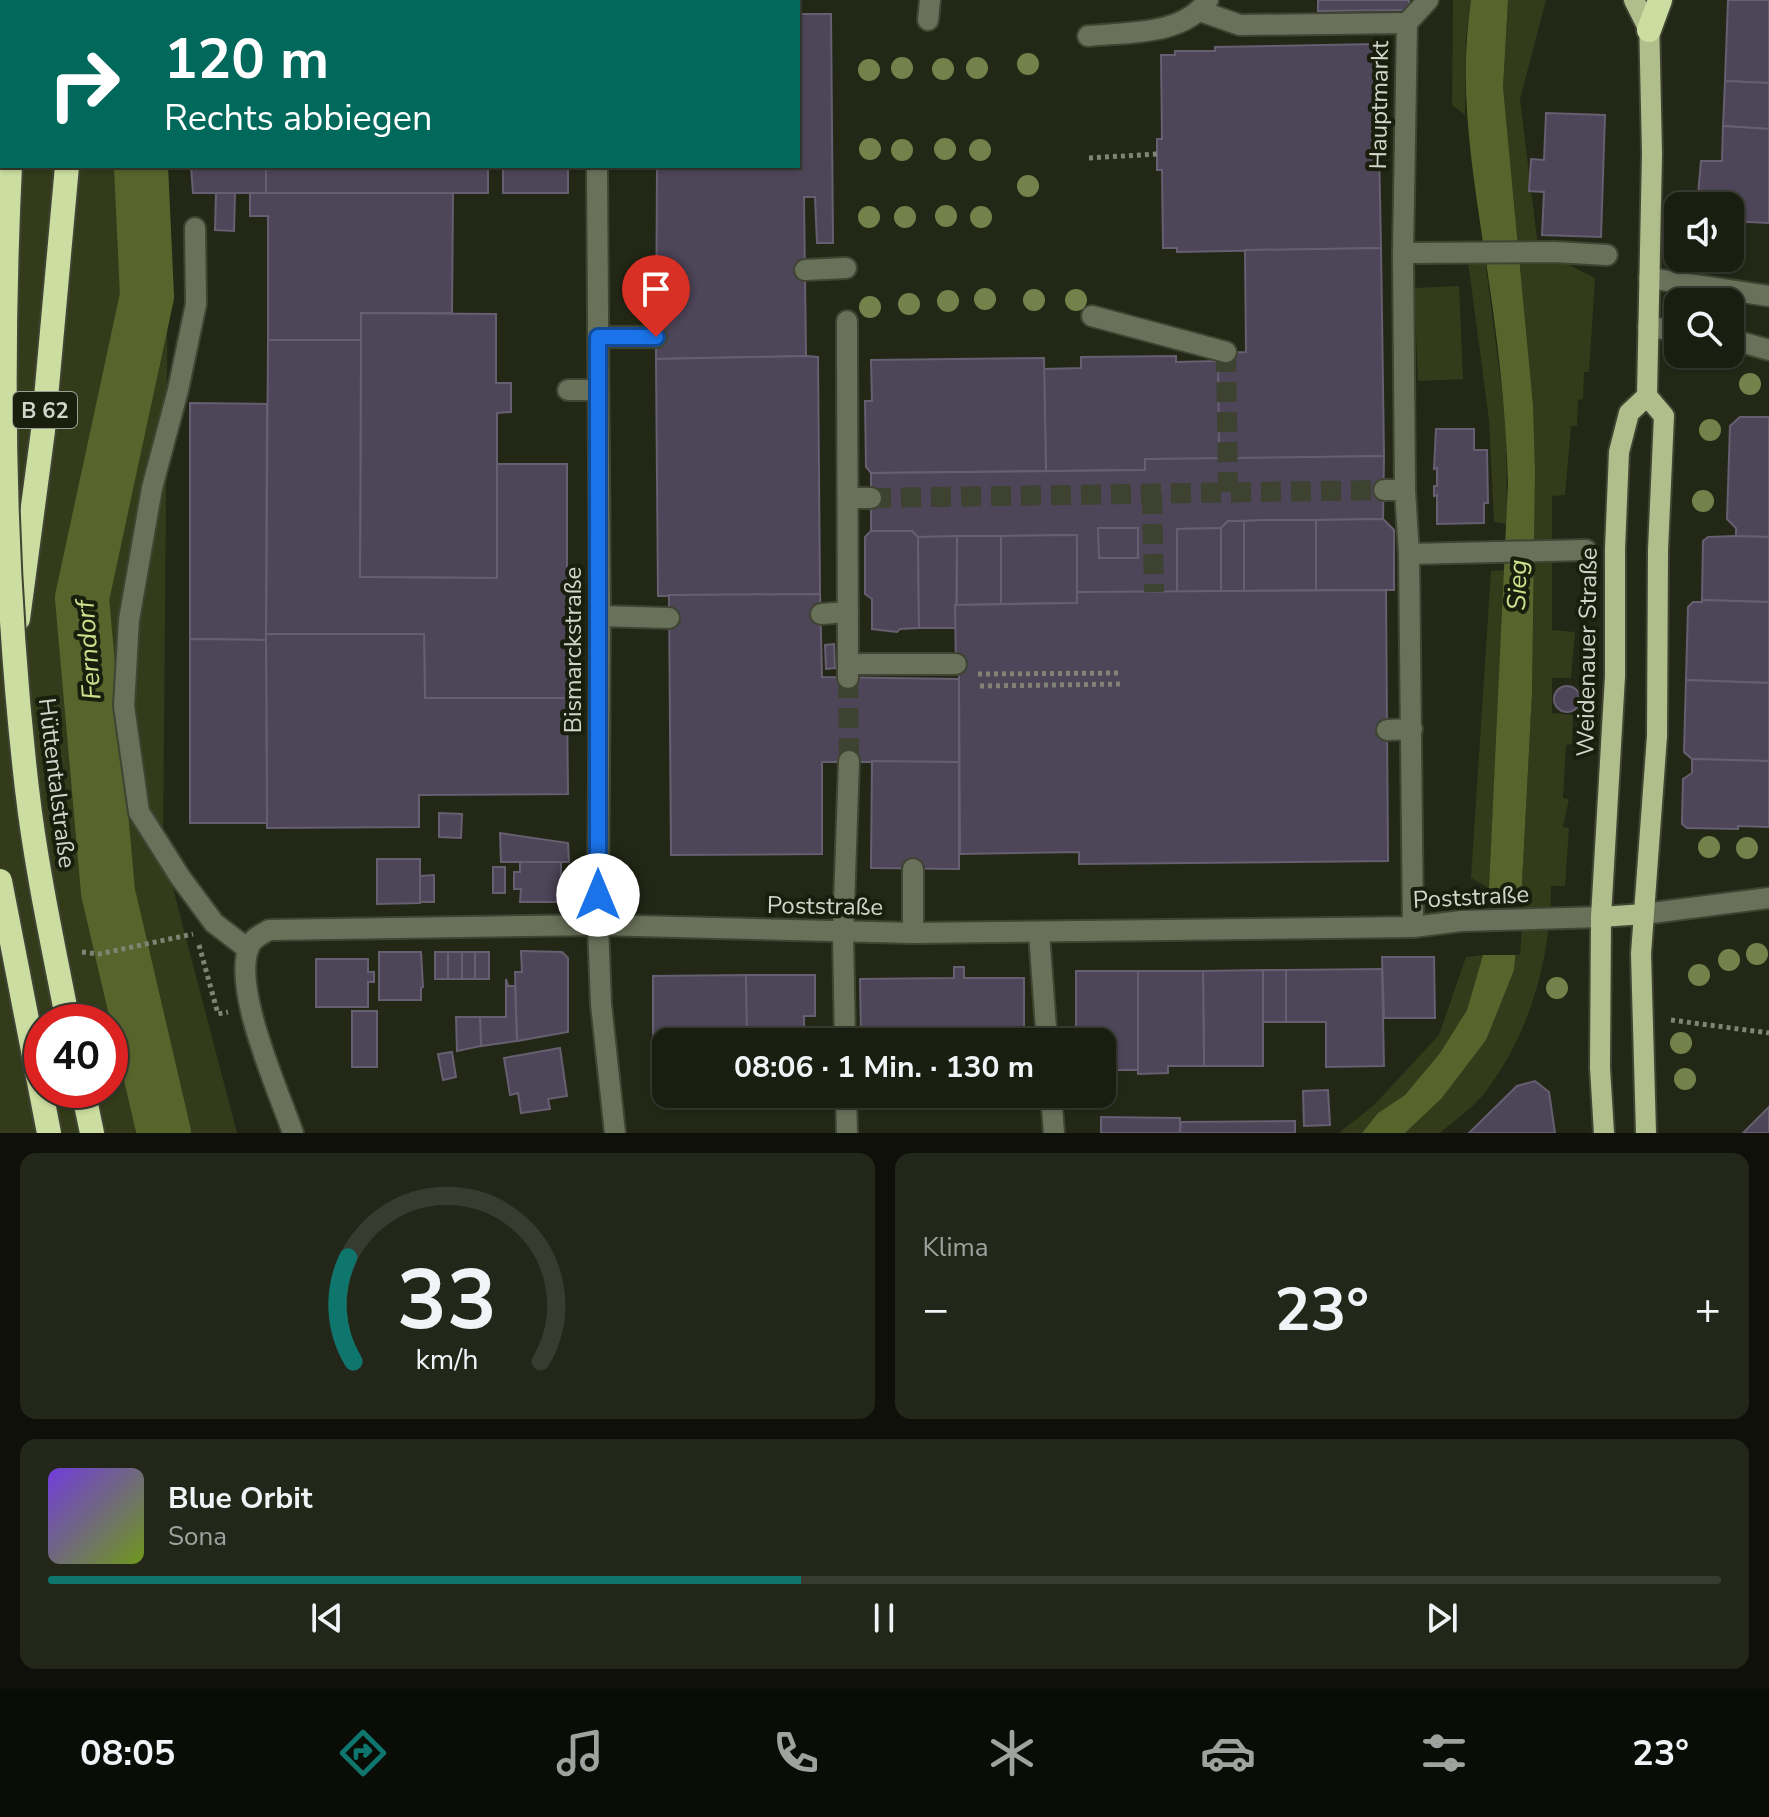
<!DOCTYPE html>
<html lang="de">
<meta charset="utf-8">
<style>
body{margin:0;font-family:"Nunito Sans",sans-serif;background:#232719;color:#f1f3f6;height:100vh;display:flex;flex-direction:column;font-size:30px;white-space:nowrap}
*{box-sizing:border-box;margin:0}
p{font-size:26px;color:#9fa29f}
.icon{flex:none;width:44px;height:44px;fill:none;stroke:currentColor;stroke-width:2;stroke-linecap:round;stroke-linejoin:round}
.map{position:relative;height:1133px;overflow:hidden}
.drawer{display:flex;flex-direction:column;gap:20px;padding:20px;background:#0e1009;flex:1}
.drawer>*{flex:none}
.banner{position:absolute;left:0px;top:0px;width:800px;height:168px;box-shadow:0 2px 6px #0004,0 0 0 2px #383c30;background:#00695c;color:#fff;overflow:hidden}
.controls{position:absolute;left:1664px;top:192px;display:grid;gap:16px}
.controls a{display:grid;place-items:center;width:80px;height:80px;border-radius:16px;background:#1a1e10;box-shadow:0 2px 6px #0004,0 0 0 2px #383c30;font-size:40px}
.speed{position:absolute;left:24px;top:1004px;display:flex;gap:16px;font-size:40px;font-weight:700;text-align:center}
.speed>*{display:grid;place-content:center;width:104px;height:104px;border-radius:50%;background:#1a1e10;box-shadow:0 2px 6px #0004,0 0 0 2px #383c30;line-height:1}
.speed .limit{border:12px solid #d22;background:#fff;color:#111}
.pin{position:absolute;display:grid;place-items:center;width:68px;height:68px;color:#fff;margin:-82px -34px;border-radius:50% 50% 50% 0;rotate:-45deg;box-shadow:0 0 8px #0007}
.pin .icon{rotate:45deg}
.me{position:absolute;width:88px;margin:-44px;rotate:0deg;stroke-linejoin:round;filter:drop-shadow(0 0 6px #0008)}
.turn{display:flex;align-items:center;gap:28px;height:168px;padding:0 32px;font-size:36px}
.turn .icon{width:104px;height:104px;stroke-width:2.5}
.turn b{display:block;font-size:56px;line-height:68px}
.big{font-size:60px;font-weight:700;line-height:1.1}
.drawer .tile{flex:1;display:flex;flex-direction:column;justify-content:center;gap:12px;min-width:0;padding:0 28px;border-radius:16px;background:#232719}
.drawer .dial{align-items:center;gap:0}
.dial svg{height:208px;overflow:visible;fill:none;stroke:#383c30;stroke-width:7;stroke-linecap:round;text-anchor:middle}
.dial text{fill:#f1f3f6;stroke:none}
.song{display:flex;align-items:center;gap:24px}
.cover{width:96px;height:96px;border-radius:12px;background:linear-gradient(135deg,hsl(260 70% 55%),hsl(80 70% 35%))}
.played{height:8px;border-radius:4px;background:linear-gradient(90deg,#0f766e 45%,#383c30 45%)}
.keys{display:flex;justify-content:space-around;direction:ltr}
.heat{display:flex;justify-content:space-between;align-items:center;font-size:44px;direction:ltr}
.drawer .tiles{flex:1;display:grid;gap:20px;grid-template-columns:1fr 1fr}
.tile:last-child{grid-column:span 2}
.trip{position:absolute;left:652px;top:1028px;width:464px;height:80px;border-radius:16px;background:#1a1e10;box-shadow:0 2px 6px #0004,0 0 0 2px #383c30;font-weight:700;line-height:80px;text-align:center}
.menu{display:flex;height:128px;justify-content:space-around;align-items:center;background:#0a0c06;color:#9fa29f}
.menu .icon{width:56px;height:56px}
.menu .on{color:#0f766e}
.menu b{font-size:36px;color:#f1f3f6}
.map>svg:first-child{display:block}
.green{fill:#333b1a;fill-rule:evenodd}
.water{fill:#57652d}
.pier{fill:#232816}
.lines{fill:none;stroke-linecap:round;stroke-linejoin:round}
.river{stroke:#57652d;stroke-width:54}
.building{fill:#4d4558;stroke:#665e71;stroke-width:2}
.minor-tunnel{stroke:#3d4231;stroke-width:20;stroke-dasharray:20 10;stroke-linecap:butt}
.minor-casing{stroke:#3f4433;stroke-width:24}
.major-casing{stroke:#3f4433;stroke-width:24}
.highway-casing{stroke:#3f4433;stroke-width:28}
.path{stroke:#7f8475;stroke-width:5;stroke-dasharray:4 4;stroke-linecap:butt}
.minor{stroke:#6a715a;stroke-width:20}
.major{stroke:#b0be8c;stroke-width:20}
.highway{stroke:#cbdda0;stroke-width:24}
.highway-bridge-casing{stroke:#3f4433;stroke-width:28;stroke-linecap:butt}
.highway-bridge{stroke:#cbdda0;stroke-width:24}
.tree{fill:#73824b}
.route-casing{stroke:#114b97;stroke-width:20}
.route{stroke:#1a73e8;stroke-width:14}
.labels{text-anchor:middle;stroke-width:8;stroke-linejoin:round;paint-order:stroke}
.shield{fill:#1a1e0d;stroke:#9b9f91;stroke-width:2}
.shield-label{font-size:22px;font-weight:bold;fill:#d2d6ca}
.street-label{font-size:24px;fill:#d2d6ca;stroke:#1a1e0d}
.water-label{font-size:26px;font-style:italic;fill:#cae28d;stroke:#1a1e0d}
</style>
<div class="map">
<svg width="1769" height="1133" viewBox="0 0 1769 1133">
<rect width="100%" height="100%" fill="#232816"/>
<g class="green">
<path d="M 0,0 L 152,0 L 152,2 L 2,2 L 2,166 L 162,166 L 168,260 L 163,850 L 237,1133 L 0,1133 ZM 42,1022 L 110,1022 L 110,1090 L 42,1090 Z"/>
<polygon points="1453,0 1471,0 1466,37 1465,115 1452,105"/>
<path d="M 1508,0 L 1546,0 L 1520,99 L 1539,256 L 1553,257 L 1595,278 L 1589,372 L 1584,372 L 1583,399 L 1578,400 L 1577,426 L 1571,426 L 1565,495 L 1552,496 L 1552,630 L 1575,632 L 1571,678 L 1552,678 L 1552,713 L 1573,715 L 1572,744 L 1566,745 L 1563,798 L 1569,799 L 1563,827 L 1569,828 L 1565,886 L 1551,886 C 1551,957 1530,1034 1486,1091 C 1474,1107 1455,1120 1440,1133 L 1405,1133 L 1441,1099 L 1514,970 L 1522,883 L 1532,693 L 1535,471 L 1533,405 L 1503,87 Z"/>
<polygon points="1485,260 1506,422 1507,524 1494,522 1489,420 1468,261"/>
<polygon points="1459,286 1463,379 1418,381 1414,288"/>
<polygon points="1505,570 1489,888 1471,878 1491,571"/>
<polygon points="1483,955 1467,1010 1440,1053 1405,1095 1378,1113 1362,1133 1339,1133 1374,1105 1439,1035 1466,957"/>
</g>
<g class="water">
<path d="M 1471,0 L 1508,0 L 1503,87 L 1533,405 L 1535,471 L 1532,693 L 1522,883 L 1514,970 L 1486,1040 L 1441,1099 L 1405,1133 L 1362,1133 L 1378,1113 L 1405,1095 L 1440,1053 L 1467,1010 L 1483,955 L 1489,888 L 1508,484 C 1506,401 1495,318 1482,236 C 1470,153 1459,84 1471,0 Z"/>
<polygon points="142,962 177,1133 139,1133 122,1062 119,976"/>
</g>
<polygon class="pier" points="1484,897 1524,897 1520,955 1479,955"/>
<g class="lines">
<g class="river">
<polyline points="134,0 134,2"/>
<polyline points="141,166 147,296 82,598 108,892 164,1133"/>
</g>
</g>
<g class="building">
<rect x="181" y="0" width="85" height="2"/>
<rect x="266" y="0" width="219" height="2"/>
<polygon points="1318,0 1409,0 1409,10 1318,11"/>
<polygon points="1728,0 1769,0 1769,83 1725,81"/>
<polygon points="798,14 831,14 833,243 817,243 815,197 804,197 806,356 656,359 657,166 798,166"/>
<polygon points="1377,44 1381,248 1177,252 1177,248 1163,248 1162,170 1157,170 1157,139 1162,139 1161,55 1175,55 1175,51 1215,51 1215,47"/>
<polygon points="1725,81 1769,83 1769,129 1723,126"/>
<polygon points="1546,113 1605,115 1601,237 1542,235 1544,192 1529,191 1531,159 1544,160"/>
<polygon points="1723,126 1769,129 1769,223 1730,221 1730,206 1697,206 1701,161 1722,161"/>
<polygon points="191,166 266,166 266,193 193,193"/>
<rect x="266" y="166" width="222" height="27"/>
<rect x="503" y="166" width="65" height="27"/>
<polygon points="216,193 235,193 234,231 215,230"/>
<polygon points="250,193 453,193 452,313 361,313 361,340 268,340 268,216 250,216"/>
<polygon points="1381,248 1384,456 1219,459 1218,353 1246,352 1245,250"/>
<polygon points="361,313 496,314 496,383 511,383 511,412 497,413 497,578 360,577"/>
<polygon points="268,340 361,340 360,577 497,578 497,464 567,464 567,698 425,698 424,634 266,634"/>
<polygon points="806,356 818,357 820,594 658,596 656,359"/>
<polygon points="1176,356 1176,362 1218,361 1219,459 1145,459 1145,470 1046,471 1044,369 1081,368 1081,357"/>
<polygon points="1044,358 1046,471 871,473 866,467 865,401 872,401 871,360"/>
<polygon points="190,403 267,404 266,640 190,639"/>
<polygon points="1740,417 1768,417 1769,420 1769,537 1736,536 1736,528 1727,519 1730,426"/>
<polygon points="1436,429 1474,429 1474,450 1487,450 1488,503 1484,503 1484,523 1437,524 1437,495 1434,496 1434,486 1437,486 1437,468 1434,469"/>
<polygon points="1384,456 1383,519 1228,521 1221,528 1177,529 1177,592 1077,592 1077,535 918,537 912,531 871,531 871,473 1145,470 1145,459"/>
<polygon points="1383,519 1394,530 1394,590 1316,590 1316,520"/>
<polygon points="1262,520 1316,520 1316,590 1244,591 1244,521"/>
<polygon points="1228,521 1244,521 1244,591 1221,591 1221,528"/>
<polygon points="1098,528 1138,528 1138,558 1099,558"/>
<polygon points="1221,528 1221,591 1177,592 1177,529"/>
<polygon points="871,531 912,531 918,537 919,628 900,629 897,632 872,629 872,599 865,594 865,537"/>
<polygon points="1077,535 1077,603 1001,604 1001,536"/>
<polygon points="957,536 1001,536 1001,604 957,605"/>
<polygon points="957,536 956,628 919,628 918,537"/>
<polygon points="1736,536 1769,537 1769,602 1702,600 1703,541 1708,537"/>
<polygon points="1386,590 1388,861 1079,864 1079,852 960,854 959,672 956,672 955,605 1077,603 1077,592"/>
<polygon points="820,594 822,677 959,679 959,762 822,762 822,854 671,855 669,595"/>
<polygon points="1702,600 1769,602 1769,683 1686,680 1688,607 1693,602 1702,602"/>
<polygon points="266,634 424,634 425,698 567,698 568,794 419,795 419,827 267,828"/>
<polygon points="190,639 266,640 267,823 190,823"/>
<polygon points="834,644 835,668 826,669 825,645"/>
<polygon points="1686,680 1769,683 1769,761 1692,759 1684,752"/>
<circle cx="1567" cy="699" r="13"/>
<polygon points="1692,759 1769,761 1769,827 1738,826 1738,829 1687,828 1682,824 1683,779 1692,773"/>
<polygon points="872,761 959,762 959,869 871,868"/>
<polygon points="439,813 462,814 461,838 439,837"/>
<polygon points="500,833 568,843 569,862 501,862"/>
<polygon points="377,859 420,859 420,903 377,904"/>
<polygon points="520,862 561,862 561,902 520,902 521,889 514,889 514,872 520,872"/>
<rect x="493" y="867" width="12" height="26"/>
<polygon points="434,875 434,902 420,902 420,876"/>
<polygon points="521,951 562,952 568,958 568,1032 517,1041 515,972 522,972"/>
<polygon points="379,952 421,952 423,987 421,988 421,1000 379,1000"/>
<rect x="435" y="952" width="13" height="27"/>
<rect x="448" y="952" width="14" height="27"/>
<rect x="462" y="952" width="13" height="27"/>
<rect x="475" y="952" width="14" height="27"/>
<polygon points="1382,957 1434,957 1435,1018 1384,1018"/>
<polygon points="316,959 368,959 368,972 374,972 374,982 368,982 368,1007 316,1007"/>
<polygon points="954,967 964,967 964,978 1024,978 1024,1031 1012,1031 1013,1042 908,1042 908,1033 861,1034 860,979 954,978"/>
<polygon points="1382,969 1384,1066 1326,1067 1326,1022 1286,1022 1286,970"/>
<polygon points="1263,970 1263,1066 1204,1066 1203,971"/>
<rect x="1263" y="970" width="23" height="52"/>
<polygon points="1076,971 1138,971 1138,1070 1102,1070 1102,1042 1076,1042"/>
<polygon points="1138,971 1203,971 1204,1066 1168,1066 1168,1073 1138,1074"/>
<polygon points="746,975 748,1042 666,1042 666,1052 653,1053 653,976"/>
<polygon points="746,975 815,975 815,1016 804,1016 804,1038 747,1038"/>
<polygon points="506,979 508,986 515,986 517,1041 481,1046 480,1017 506,1017"/>
<rect x="352" y="1011" width="25" height="56"/>
<polygon points="456,1017 480,1017 481,1046 457,1051"/>
<polygon points="560,1048 567,1096 548,1099 550,1109 521,1113 518,1093 510,1095 504,1058"/>
<polygon points="452,1052 456,1077 443,1080 438,1054"/>
<polygon points="1535,1081 1549,1092 1555,1133 1469,1133 1517,1086"/>
<polygon points="1328,1090 1330,1125 1304,1126 1303,1091"/>
<polygon points="908,1094 1013,1094 1013,1102 908,1103"/>
<polygon points="1769,1107 1769,1133 1743,1133"/>
<polygon points="1101,1117 1180,1118 1180,1133 1101,1133"/>
<polygon points="1295,1121 1295,1133 1180,1133 1181,1122"/>
</g>
<g class="lines">
<g class="minor-tunnel">
<polyline points="1226,352 1228,493"/>
<polyline points="1152,494 1154,592"/>
<polyline points="871,498 1384,490"/>
<polyline points="848,678 849,761"/>
</g>
<defs>
<g id="minor">
<polyline points="623,2 624,0"/>
<polyline points="1200,11 1240,25 1407,23"/>
<polyline points="928,20 930,0"/>
<polyline points="1407,23 1428,0"/>
<path d="M 1088,36 C 1127,32 1183,36 1208,0"/>
<polyline points="597,166 600,616 598,925 601,1004 615,1133"/>
<polyline points="195,228 196,304 178,390 152,488 129,620 124,706 139,812 180,877 214,923 248,949"/>
<polyline points="1403,253 1555,252 1607,255"/>
<polyline points="805,270 846,268"/>
<polyline points="1649,278 1769,296"/>
<polyline points="1092,316 1226,352"/>
<polyline points="847,321 848,678"/>
<polyline points="1648,327 1678,331"/>
<polyline points="598,337 656,337"/>
<polyline points="1730,339 1769,350"/>
<polyline points="568,390 598,390"/>
<polyline points="1384,490 1405,490 1409,554 1586,550"/>
<polyline points="1405,490 1403,253 1407,23"/>
<polyline points="848,498 871,498"/>
<polyline points="1409,554 1413,927"/>
<polyline points="821,614 848,612"/>
<polyline points="600,616 669,618"/>
<polyline points="848,664 956,664"/>
<polyline points="1387,730 1412,729"/>
<polyline points="913,869 913,933"/>
<polyline points="1644,914 1769,898"/>
<polyline points="1039,933 1047,1042"/>
<polyline points="845,1042 843,933 849,761"/>
<polyline points="846,1094 847,1133"/>
<polyline points="1051,1094 1054,1133"/>
<path d="M 293,1133 C 279,1092 230,985 250,945 C 254,937 261,935 269,930 L 598,925 L 913,933 L 1413,927 L 1461,921 L 1601,917"/>
</g>
<g id="major">
<polyline points="1634,0 1649,30"/>
<polyline points="1601,917 1644,914"/>
<polyline points="1604,1133 1600,1068 1601,917 1615,676 1615,549 1619,452 1629,413 1647,396"/>
<polyline points="1646,1133 1641,954 1657,736 1658,550 1664,416 1647,396 1652,154 1649,16"/>
</g>
<g id="highway">
<polyline points="21,2 21,0"/>
<polyline points="78,2 78,0"/>
<polyline points="1649,30 1660,0"/>
<polyline points="18,619 43,431 67,166"/>
<polyline points="83,1090 92,1133"/>
</g>
</defs>
<use href="#minor" class="minor-casing"/>
<use href="#major" class="major-casing"/>
<use href="#highway" class="highway-casing"/>
<g class="path">
<polyline points="1089,158 1157,154"/>
<polyline points="978,674 1120,673"/>
<polyline points="980,686 1122,684"/>
<polyline points="199,945 218,1014 228,1012"/>
<polyline points="82,952 99,954 193,934"/>
<polyline points="1671,1020 1769,1033"/>
</g>
<use href="#minor" class="minor"/>
<use href="#major" class="major"/>
<use href="#highway" class="highway"/>
<defs>
<g id="highway-bridge">
<path d="M 10,166 C 0,373 3,583 27,789 C 36,867 53,945 68,1022"/>
<polyline points="0,881 49,1133"/>
</g>
</defs>
<use href="#highway-bridge" class="highway-bridge-casing"/>
<use href="#highway-bridge" class="highway-bridge"/>
</g>
<g class="tree">
<circle cx="1028" cy="64" r="11"/>
<circle cx="902" cy="68" r="11"/>
<circle cx="977" cy="68" r="11"/>
<circle cx="943" cy="69" r="11"/>
<circle cx="869" cy="70" r="11"/>
<circle cx="870" cy="149" r="11"/>
<circle cx="945" cy="149" r="11"/>
<circle cx="902" cy="150" r="11"/>
<circle cx="980" cy="150" r="11"/>
<circle cx="1028" cy="186" r="11"/>
<circle cx="946" cy="216" r="11"/>
<circle cx="869" cy="217" r="11"/>
<circle cx="905" cy="217" r="11"/>
<circle cx="981" cy="217" r="11"/>
<circle cx="985" cy="299" r="11"/>
<circle cx="1034" cy="300" r="11"/>
<circle cx="1076" cy="300" r="11"/>
<circle cx="948" cy="301" r="11"/>
<circle cx="909" cy="304" r="11"/>
<circle cx="870" cy="307" r="11"/>
<circle cx="1750" cy="384" r="11"/>
<circle cx="1710" cy="430" r="11"/>
<circle cx="1703" cy="501" r="11"/>
<circle cx="1709" cy="847" r="11"/>
<circle cx="1747" cy="848" r="11"/>
<circle cx="1757" cy="954" r="11"/>
<circle cx="1729" cy="960" r="11"/>
<circle cx="1699" cy="975" r="11"/>
<circle cx="1557" cy="988" r="11"/>
<circle cx="1681" cy="1043" r="11"/>
<circle cx="1685" cy="1079" r="11"/>
</g>
<g class="lines">
<defs>
<polyline id="route" points="598,895 598,337 656,337"/>
</defs>
<use href="#route" class="route-casing"/>
<use href="#route" class="route"/>
</g>
<g class="labels">
<rect class="shield" x="13" y="392" width="64" height="36" rx="6"/>
<g class="shield-label">
<text x="45" y="418">B 62</text>
</g>
<g class="street-label">
<text transform="translate(1379 105) rotate(-89)" y="8">Hauptmarkt</text>
<text transform="translate(573 650) rotate(-90)" y="8">Bismarckstraße</text>
<text transform="translate(1587 652) rotate(-89)" y="8">Weidenauer Straße</text>
<text transform="translate(57 783) rotate(83)" y="8">Hüttentalstraße</text>
<text transform="translate(1471 897) rotate(-3)" y="8">Poststraße</text>
<text transform="translate(825 906) rotate(1)" y="8">Poststraße</text>
</g>
<g class="water-label">
<text transform="translate(1517 585) rotate(-88)" y="9">Sieg</text>
<text transform="translate(88 650) rotate(-94)" y="9">Ferndorf</text>
</g>
</g>
</svg>
<div class="controls">
<a><svg class="icon" aria-label="sound" viewBox="0 0 24 24"><path d="M4 9h4l5-4v14l-5-4H4zM17 9q2 3 0 6"/></svg></a>
<a><svg class="icon" aria-label="search" viewBox="0 0 24 24"><circle cx="10" cy="10" r="6"/><path d="M15 15l6 6"/></svg></a>
</div>
<div class="speed"><div class="limit">40</div></div>
<div class="pin" style="left:656px;top:337px;background:#d93025"><svg class="icon" aria-label="arrive" viewBox="0 0 24 24"><path d="M6 21V4h12l-3 4 3 4H6"/></svg></div>
<svg class="me" style="left:598px;top:895px" viewBox="-20 -20 40 40"><circle r="19" fill="#fff"/><path d="M0-13L10 11 0 6-10 11z" fill="#1a73e8"/></svg>
<div class="trip">08:06 · 1 Min. · 130 m</div>
<div class="banner">
<div class="turn"><svg class="icon" aria-label="right" viewBox="0 0 24 24"><path d="M7 20v-9h11M14 6l5 5-5 5"/></svg><div><b>120 m</b>Rechts abbiegen</div></div>
</div>
</div>
<section class="drawer">
<div class="tiles">
<div class="tile dial"><svg viewBox="0 0 100 80">
<path d="M14 69A42 42 0 1 1 86 69"/>
<path d="M14 69A42 42 0 0 1 12 29" stroke="#0f766e"/>
<text x="50" y="56" font-size="32" font-weight="700">33</text>
<text x="50" y="72" font-size="11">km/h</text>
</svg></div>
<div class="tile"><p>Klima</p>
<div class="heat"><a>−</a><b class="big">23°</b><a>+</a></div>
</div>
<div class="tile">
<div class="song"><i class="cover"></i><div><b>Blue Orbit</b><p>Sona</p></div></div>
<div class="played"></div>
<div class="keys"><svg class="icon" aria-label="previous" viewBox="0 0 24 24"><path d="M18 5L8 12l10 7zM5 5v14"/></svg><svg class="icon" aria-label="pause" viewBox="0 0 24 24"><path d="M8 5v14M16 5v14"/></svg><svg class="icon" aria-label="next" viewBox="0 0 24 24"><path d="M6 5l10 7-10 7zM19 5v14"/></svg></div>
</div>
</div>
</section>
<nav class="menu">
<b>08:05</b>
<svg class="icon on" aria-label="directions" viewBox="0 0 24 24"><path d="M12 3l9 9-9 9-9-9zM9 14v-3h6M13 9l2 2-2 2"/></svg>
<svg class="icon" aria-label="music" viewBox="0 0 24 24"><path d="M9 18V5l10-2v13"/><circle cx="6" cy="18" r="3"/><circle cx="16" cy="16" r="3"/></svg>
<svg class="icon" aria-label="phone" viewBox="0 0 24 24"><path d="M5 4h4l2 5-3 2q2 4 5 5l2-3 5 2v4C11 20 4 13 5 4z"/></svg>
<svg class="icon" aria-label="climate" viewBox="0 0 24 24"><path d="M12 3v18M4 7l16 10M4 17L20 7"/></svg>
<svg class="icon" aria-label="car" viewBox="0 0 24 24"><path d="M5 17H2v-5l4-1 3-4h7l3 4 3 1v5h-3M9 17h6M6 11h13"/><circle cx="7" cy="17" r="2"/><circle cx="17" cy="17" r="2"/></svg>
<svg class="icon" aria-label="filters" viewBox="0 0 24 24"><path d="M4 7h16M4 17h16"/><circle cx="9" cy="7" r="2"/><circle cx="15" cy="17" r="2"/></svg>
<b>23°</b>
</nav>
